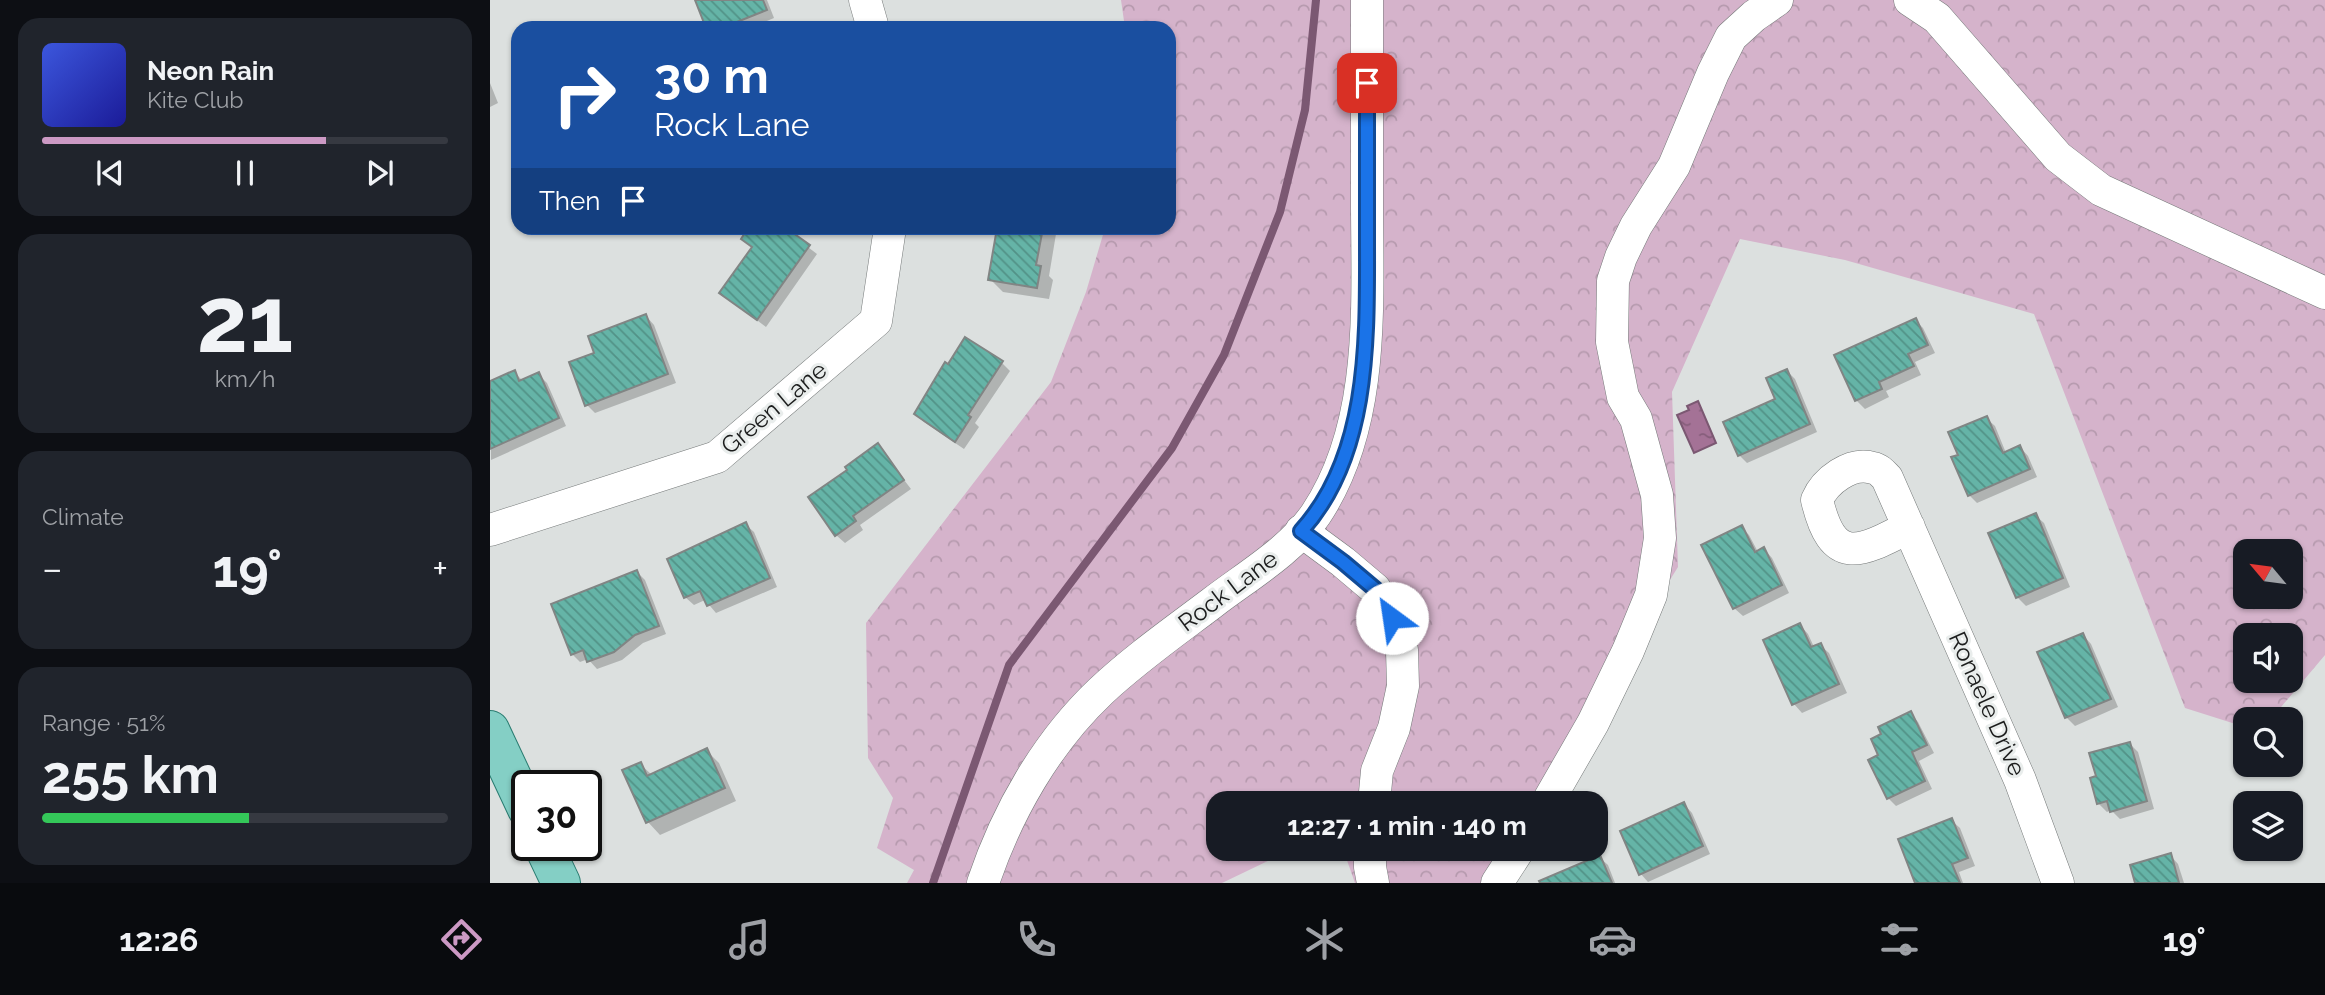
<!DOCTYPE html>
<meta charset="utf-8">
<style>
body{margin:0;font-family:Raleway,sans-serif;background:#20242c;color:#f1f3f6;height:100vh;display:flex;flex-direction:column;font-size:26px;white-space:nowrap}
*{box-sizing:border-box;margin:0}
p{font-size:23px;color:#9ea1a6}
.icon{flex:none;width:38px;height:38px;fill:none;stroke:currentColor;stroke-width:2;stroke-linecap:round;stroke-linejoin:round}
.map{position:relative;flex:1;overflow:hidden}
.panel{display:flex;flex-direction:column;gap:18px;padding:18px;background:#0d0f14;width:490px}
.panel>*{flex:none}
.guide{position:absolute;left:21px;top:21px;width:665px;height:214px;border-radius:21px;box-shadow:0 2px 5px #0004;background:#1a4fa0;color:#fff;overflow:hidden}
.needle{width:46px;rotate:299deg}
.tools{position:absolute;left:1743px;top:539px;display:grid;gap:14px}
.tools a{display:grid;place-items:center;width:70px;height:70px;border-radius:14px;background:#171b24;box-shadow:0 2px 5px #0004;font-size:35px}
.speed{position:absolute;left:21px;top:770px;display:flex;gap:14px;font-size:35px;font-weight:700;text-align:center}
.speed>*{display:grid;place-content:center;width:91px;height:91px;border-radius:50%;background:#171b24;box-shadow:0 2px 5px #0004;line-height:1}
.speed .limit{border:4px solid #111;border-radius:10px;background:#fff;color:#111}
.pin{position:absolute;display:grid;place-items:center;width:60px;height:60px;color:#fff;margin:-30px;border-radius:14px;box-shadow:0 4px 10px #0006}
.me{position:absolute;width:77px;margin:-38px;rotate:329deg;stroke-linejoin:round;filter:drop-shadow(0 0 5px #0008)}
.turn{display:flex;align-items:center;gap:24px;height:147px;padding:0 28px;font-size:32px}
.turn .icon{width:91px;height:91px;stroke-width:2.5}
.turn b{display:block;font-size:49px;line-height:60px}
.then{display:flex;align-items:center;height:66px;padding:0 28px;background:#0003;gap:14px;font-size:26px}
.big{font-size:52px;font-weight:700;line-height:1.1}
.panel .card{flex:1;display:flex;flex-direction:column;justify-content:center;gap:10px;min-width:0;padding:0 24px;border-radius:21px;background:#20242c}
.panel .dial{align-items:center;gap:0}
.dial b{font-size:91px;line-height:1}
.song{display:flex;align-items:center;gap:21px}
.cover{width:84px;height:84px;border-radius:10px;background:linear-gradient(135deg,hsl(230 70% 55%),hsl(240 70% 35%))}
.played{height:7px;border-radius:4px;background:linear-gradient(90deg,#cc99c4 70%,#363941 70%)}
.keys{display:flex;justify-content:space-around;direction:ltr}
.heat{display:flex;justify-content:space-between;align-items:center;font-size:38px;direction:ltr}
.charge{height:10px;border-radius:5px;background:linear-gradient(90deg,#34c759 51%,#363941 0)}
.trip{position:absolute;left:716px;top:791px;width:402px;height:70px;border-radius:21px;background:#171b24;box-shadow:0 2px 5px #0004;font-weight:700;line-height:70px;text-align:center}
.tab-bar{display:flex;height:112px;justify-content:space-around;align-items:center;background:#090b0e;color:#9ea1a6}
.tab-bar .icon{width:49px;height:49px}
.tab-bar .current{color:#cc99c4}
.tab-bar b{font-size:32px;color:#f1f3f6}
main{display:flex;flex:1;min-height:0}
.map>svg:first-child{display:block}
.forest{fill:url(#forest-crowns);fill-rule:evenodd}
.water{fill:url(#water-ripples);stroke:#7b5872;stroke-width:2}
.shadow{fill:#0003}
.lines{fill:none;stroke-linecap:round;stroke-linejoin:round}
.stream{stroke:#7b5872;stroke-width:8}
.building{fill:url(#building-back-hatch);stroke:#818584;stroke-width:2}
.minor-casing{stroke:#757979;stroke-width:33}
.primary-casing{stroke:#2a7c71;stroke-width:40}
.minor{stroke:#fff;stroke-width:32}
.primary{stroke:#84cfc5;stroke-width:38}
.route-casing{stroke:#114b97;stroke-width:18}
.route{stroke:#1a73e8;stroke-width:12}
.labels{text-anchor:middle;stroke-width:6;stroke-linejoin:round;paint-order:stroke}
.street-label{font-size:24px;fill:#1c1d1d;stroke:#e9edec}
</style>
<main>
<section class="panel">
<div class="card">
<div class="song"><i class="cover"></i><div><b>Neon Rain</b><p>Kite Club</p></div></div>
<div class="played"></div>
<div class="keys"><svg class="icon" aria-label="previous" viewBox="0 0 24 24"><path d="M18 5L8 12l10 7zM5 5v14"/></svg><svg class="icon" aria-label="pause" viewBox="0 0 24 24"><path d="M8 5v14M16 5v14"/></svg><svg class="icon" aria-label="next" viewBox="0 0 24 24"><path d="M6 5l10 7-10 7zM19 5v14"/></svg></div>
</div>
<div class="card dial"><b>21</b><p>km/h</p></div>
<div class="card"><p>Climate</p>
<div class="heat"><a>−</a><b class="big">19°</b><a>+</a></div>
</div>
<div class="card"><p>Range · 51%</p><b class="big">255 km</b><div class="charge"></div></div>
</section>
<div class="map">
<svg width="1835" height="883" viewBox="0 0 1835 883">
<defs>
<pattern id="forest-crowns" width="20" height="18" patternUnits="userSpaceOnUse" patternTransform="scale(1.75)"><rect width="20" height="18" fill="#d5b3cb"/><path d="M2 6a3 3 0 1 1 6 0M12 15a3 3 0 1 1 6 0" fill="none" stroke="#b69aae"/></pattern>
<pattern id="water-ripples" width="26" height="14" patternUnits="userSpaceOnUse" patternTransform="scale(1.75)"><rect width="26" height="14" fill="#a47296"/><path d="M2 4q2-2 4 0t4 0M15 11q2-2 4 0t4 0" fill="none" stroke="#855d7a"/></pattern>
<pattern id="building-back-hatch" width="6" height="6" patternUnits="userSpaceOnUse" patternTransform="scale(1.75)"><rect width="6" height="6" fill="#65b4a7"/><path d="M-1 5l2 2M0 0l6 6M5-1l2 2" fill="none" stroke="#529287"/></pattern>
</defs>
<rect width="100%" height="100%" fill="#dce0df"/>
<g class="forest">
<path d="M 631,0 L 1835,0 L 1835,655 L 1781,719 L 1755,719 L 1755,727 L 1695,708 L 1544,314 L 1355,260 L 1250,239 L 1182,392 L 1188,567 L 1117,681 L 1047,803 L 728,803 L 728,849 L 803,849 L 732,883 L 417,883 L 424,870 L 387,848 L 403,798 L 378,758 L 376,623 L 561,382 L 596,292 L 615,228 L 679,228 L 679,28 L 635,28 ZM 1755,551 L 1801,551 L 1801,597 L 1755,597 ZM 1755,635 L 1801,635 L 1801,681 L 1755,681 Z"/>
<polygon points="853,849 1021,849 997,883 865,883"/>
</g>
<polygon class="water" points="1208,401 1226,443 1204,453 1187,415 1199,410 1197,406"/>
<g class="shadow">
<polygon points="207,0 277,0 284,18 260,28 218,28"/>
<polygon points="0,83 8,103 0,107"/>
<polygon points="261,228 293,228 327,254 276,327 231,293 263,248 253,238"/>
<polygon points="509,228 567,228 559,276 563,280 559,299 513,292 500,279"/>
<polygon points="156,316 164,325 186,383 105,413 97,405 106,354"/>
<polygon points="1425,320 1433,328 1445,353 1425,362 1431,375 1396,391 1399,397 1375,409 1366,400 1346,356"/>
<polygon points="512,363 520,371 485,423 489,427 474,449 434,422 426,414"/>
<polygon points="1297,371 1305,379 1327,432 1257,463 1249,455 1287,400"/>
<polygon points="24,372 33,381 48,374 57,383 76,426 1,460 0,383"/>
<polygon points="1496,418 1505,426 1516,453 1530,447 1538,456 1547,477 1487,503 1479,495 1470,455"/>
<polygon points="388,446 421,489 370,525 373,530 355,543 346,535"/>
<polygon points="1545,515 1554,523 1580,587 1536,606 1527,597 1501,534"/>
<polygon points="255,524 264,532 287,587 226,613 215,600 204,605 195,597"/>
<polygon points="1251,527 1259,535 1268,552 1274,549 1282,558 1299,593 1253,616 1244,608"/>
<polygon points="147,572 155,580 176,634 153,643 132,660 107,669 98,659 90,662 82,654"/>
<polygon points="1310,625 1318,634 1324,647 1330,645 1339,653 1357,693 1312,713 1304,704 1276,641"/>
<polygon points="1593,635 1601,644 1628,707 1585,726 1576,717 1549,653"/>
<polygon points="1420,713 1428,722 1444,753 1429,761 1442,789 1406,806 1398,798 1390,756"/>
<polygon points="1640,744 1648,752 1664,809 1630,819 1621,810 1617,812 1608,803 1608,777"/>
<polygon points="217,751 229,763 246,801 170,835 158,822 135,771 150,764 162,775"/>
<polygon points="1194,804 1202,813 1220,854 1158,882 1150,873"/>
<polygon points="1461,820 1470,828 1485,866 1469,872 1473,883 1427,883"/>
<polygon points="1680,855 1688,864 1694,883 1647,883"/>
<polygon points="1109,857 1118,865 1125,883 1051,883"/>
</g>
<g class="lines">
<polyline class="stream" points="443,883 519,665 682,448 734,355 790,212 815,110 826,0"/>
</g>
<g class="building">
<polygon points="205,0 273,0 277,10 232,28 216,28"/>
<polygon points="258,228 296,228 320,245 267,320 229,293 262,247 251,239"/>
<polygon points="507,228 553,228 546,265 551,266 547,288 498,280"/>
<polygon points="156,314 178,374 95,406 79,362 104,353 98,336"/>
<polygon points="1426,318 1438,345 1418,354 1424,366 1389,382 1392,389 1365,401 1344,355"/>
<polygon points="475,337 513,361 478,415 481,417 465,442 424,414 455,362 458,364"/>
<polygon points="1297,369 1320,424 1248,456 1233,422 1285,399 1276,378"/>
<polygon points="25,370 29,381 49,372 69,418 0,449 0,381"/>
<polygon points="1497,416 1513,453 1530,445 1540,469 1478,496 1461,457 1468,455 1458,432"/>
<polygon points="388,443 414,480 363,516 366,521 345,536 318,497 357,470 355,467"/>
<polygon points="1546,513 1573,578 1526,598 1498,533"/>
<polygon points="256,522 280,578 217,606 210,591 194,598 177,559"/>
<polygon points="1252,525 1265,552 1274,547 1292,585 1243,609 1211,545"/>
<polygon points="147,570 169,626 145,635 124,652 97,662 93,650 81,655 61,604"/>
<polygon points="1310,623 1321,647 1331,643 1349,684 1302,705 1273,640"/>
<polygon points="1593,633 1621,699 1575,718 1547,652"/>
<polygon points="1421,711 1437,745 1422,752 1435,781 1397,799 1378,760 1388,755 1381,739 1391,734 1388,727"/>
<polygon points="1640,742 1657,801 1620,812 1617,801 1607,804 1600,778 1606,776 1599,753"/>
<polygon points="217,748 235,788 156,823 132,770 151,762 157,776"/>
<polygon points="1194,802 1213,846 1149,875 1130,831"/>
<polygon points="1462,818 1478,858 1462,864 1470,883 1425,883 1408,839"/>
<polygon points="1681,853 1689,883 1645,883 1640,865"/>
<polygon points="1110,855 1122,883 1050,883 1049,881"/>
</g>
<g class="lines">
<defs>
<g id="minor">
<polyline points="375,0 383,28"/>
<polyline points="1420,0 1447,18 1568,157 1611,190 1835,293"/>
<path d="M 1419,527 C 1369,553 1343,567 1327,500 C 1335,481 1361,461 1383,468 C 1389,469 1393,474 1397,478 L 1530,780 L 1568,883"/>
<polyline points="0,530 227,457 386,321 400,228"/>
<polyline points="811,531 853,562 885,589 902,618 912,650 913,686 904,728 887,771 884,803"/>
<polyline points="1057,803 1103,723 1138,651 1161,595 1170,538 1167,495 1146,419 1133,397 1122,342 1123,281 1131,257 1146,226 1184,166 1223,73 1241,37 1264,16 1287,0"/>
<polyline points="880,849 880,867 883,883"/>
<path d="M 493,883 C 517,812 556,743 611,691 C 645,659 685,631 722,603 C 757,576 801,551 826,514 C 886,424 877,303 877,201 C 877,134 877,67 877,0"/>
<polyline points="1007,883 1029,849"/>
</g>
<g id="primary">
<polyline points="0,730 37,809"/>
<polyline points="53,845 71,883"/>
</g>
</defs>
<use href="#minor" class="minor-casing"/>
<use href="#primary" class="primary-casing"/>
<use href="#minor" class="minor"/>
<use href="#primary" class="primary"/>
</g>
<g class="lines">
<defs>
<path id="route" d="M 877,83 C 877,134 877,186 877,237 C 877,335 881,454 811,531 L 853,562 L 885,589 L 902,618"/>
</defs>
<use href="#route" class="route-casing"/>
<use href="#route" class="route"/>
</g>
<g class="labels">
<g class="street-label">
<text transform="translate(284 408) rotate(-40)" y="8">Green Lane</text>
<text transform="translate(738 591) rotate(-37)" y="8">Rock Lane</text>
<text transform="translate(1497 704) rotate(66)" y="8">Ronaele Drive</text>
</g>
</g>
</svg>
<div class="tools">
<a><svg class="needle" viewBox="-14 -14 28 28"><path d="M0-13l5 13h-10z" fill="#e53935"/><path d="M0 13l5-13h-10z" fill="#9ea1a6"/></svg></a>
<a><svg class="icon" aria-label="sound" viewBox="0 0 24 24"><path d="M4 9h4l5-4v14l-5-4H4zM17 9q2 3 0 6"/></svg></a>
<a><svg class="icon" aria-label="search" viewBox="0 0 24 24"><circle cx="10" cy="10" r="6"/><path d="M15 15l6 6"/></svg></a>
<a><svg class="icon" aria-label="layers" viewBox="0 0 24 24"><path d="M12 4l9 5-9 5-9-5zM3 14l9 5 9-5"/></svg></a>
</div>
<div class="speed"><div class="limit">30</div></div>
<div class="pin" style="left:877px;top:83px;background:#d93025"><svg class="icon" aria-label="arrive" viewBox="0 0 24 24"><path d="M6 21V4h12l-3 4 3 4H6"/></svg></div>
<svg class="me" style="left:902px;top:618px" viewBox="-20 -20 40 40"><circle r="19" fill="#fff"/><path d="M0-13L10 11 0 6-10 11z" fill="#1a73e8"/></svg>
<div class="trip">12:27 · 1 min · 140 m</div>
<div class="guide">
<div class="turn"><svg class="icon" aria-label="right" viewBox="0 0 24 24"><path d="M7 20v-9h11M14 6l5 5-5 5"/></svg><div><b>30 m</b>Rock Lane</div></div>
<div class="then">Then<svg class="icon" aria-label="arrive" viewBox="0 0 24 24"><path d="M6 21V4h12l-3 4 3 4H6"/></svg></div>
</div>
</div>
</main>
<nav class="tab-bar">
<b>12:26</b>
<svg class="icon current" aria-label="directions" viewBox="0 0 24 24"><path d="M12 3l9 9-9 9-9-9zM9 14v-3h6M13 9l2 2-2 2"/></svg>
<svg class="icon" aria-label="music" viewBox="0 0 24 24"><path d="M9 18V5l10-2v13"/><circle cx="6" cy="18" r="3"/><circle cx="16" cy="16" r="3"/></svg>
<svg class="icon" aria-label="phone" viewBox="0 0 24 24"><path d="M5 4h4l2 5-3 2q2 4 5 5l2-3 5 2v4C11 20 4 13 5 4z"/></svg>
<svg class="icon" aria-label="climate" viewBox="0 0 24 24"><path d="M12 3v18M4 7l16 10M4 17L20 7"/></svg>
<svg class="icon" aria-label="car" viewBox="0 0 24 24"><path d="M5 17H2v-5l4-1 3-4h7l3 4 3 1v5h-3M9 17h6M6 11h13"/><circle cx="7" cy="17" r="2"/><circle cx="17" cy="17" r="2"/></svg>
<svg class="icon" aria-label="filters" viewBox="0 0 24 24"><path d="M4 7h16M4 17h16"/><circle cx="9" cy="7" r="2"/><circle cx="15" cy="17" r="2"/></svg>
<b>19°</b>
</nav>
